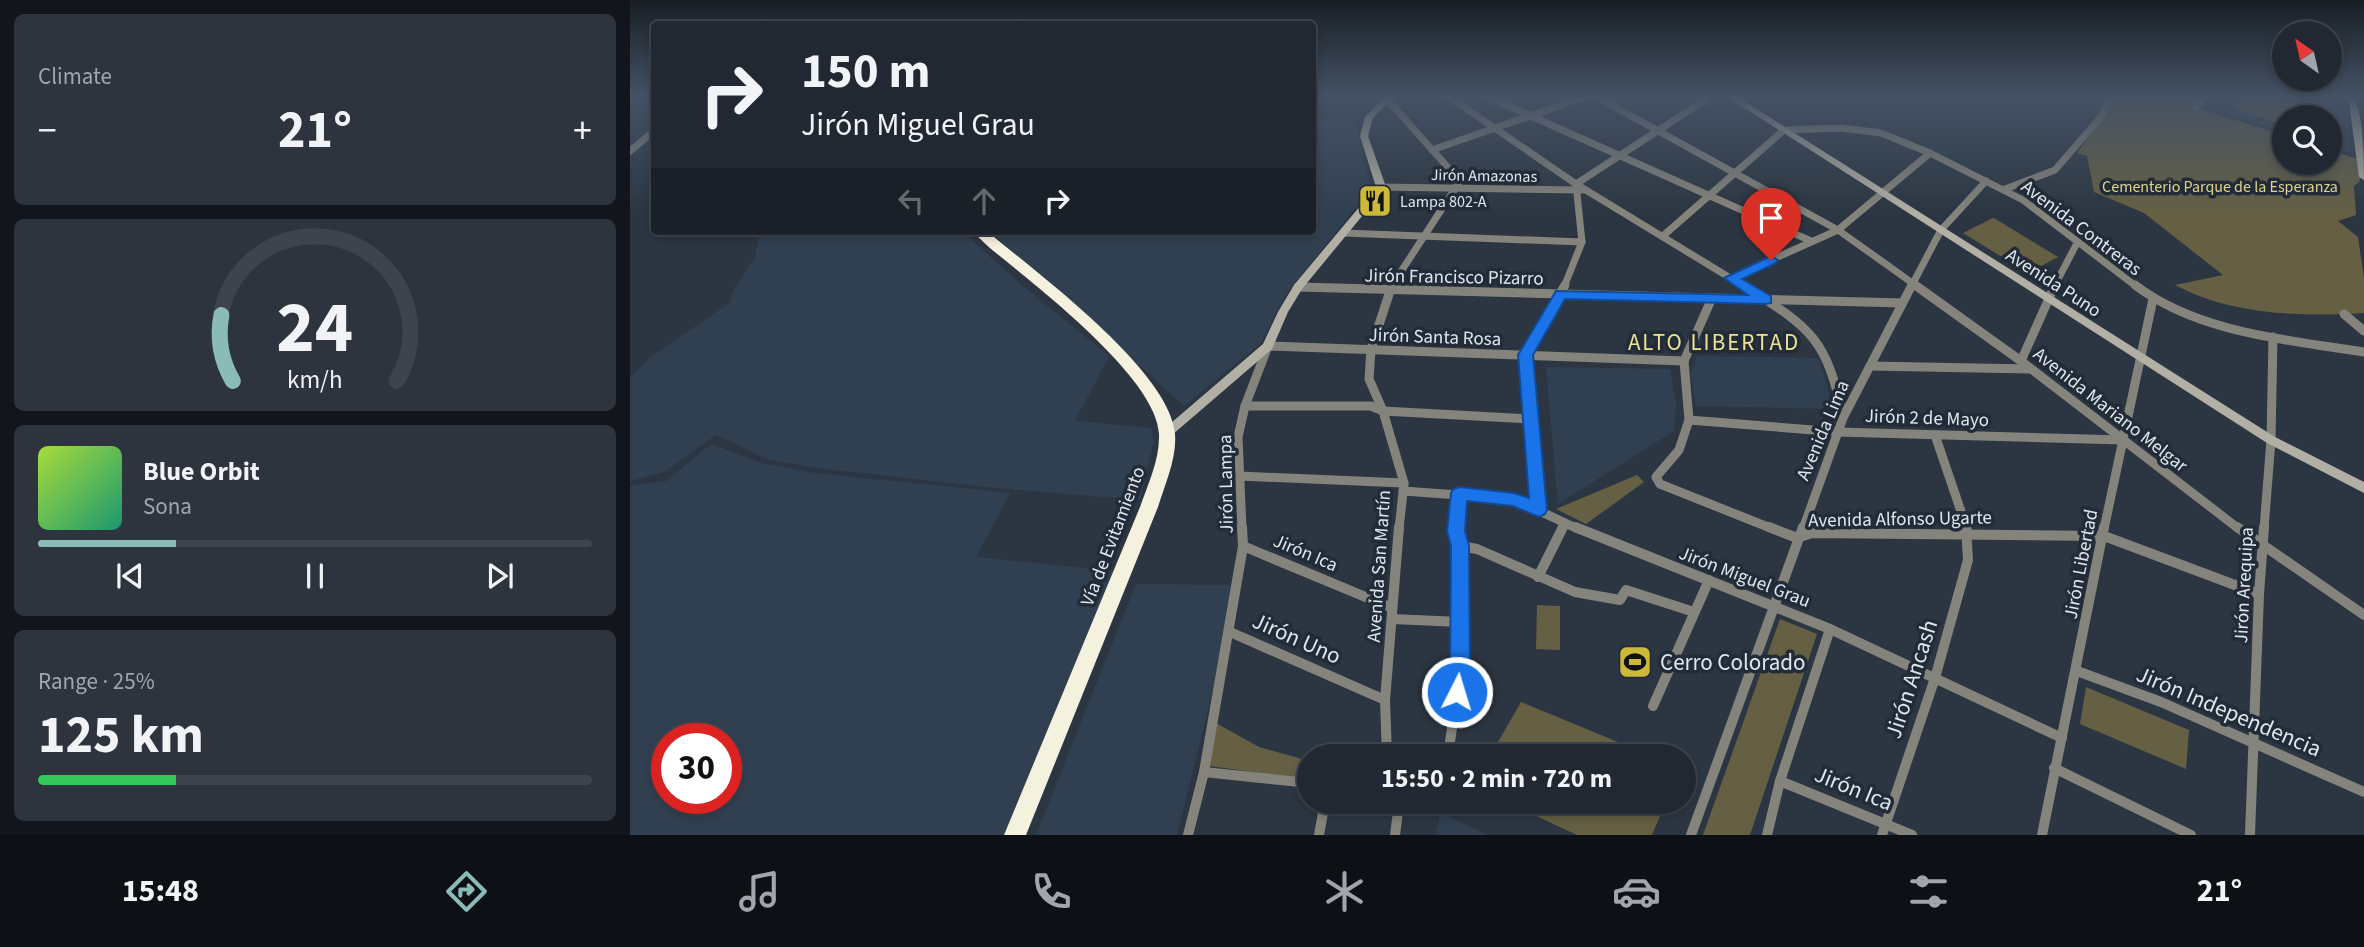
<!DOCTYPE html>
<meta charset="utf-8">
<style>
body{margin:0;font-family:"Source Sans 3",sans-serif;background:#2d343e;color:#f1f3f6;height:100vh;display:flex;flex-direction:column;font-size:26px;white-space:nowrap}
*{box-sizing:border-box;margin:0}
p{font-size:23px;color:#a2a6ac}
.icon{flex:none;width:38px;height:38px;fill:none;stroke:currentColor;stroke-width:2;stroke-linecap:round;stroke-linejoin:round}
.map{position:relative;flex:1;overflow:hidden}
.drawer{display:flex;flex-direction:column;gap:14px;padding:14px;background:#12161c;width:630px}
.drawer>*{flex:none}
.guide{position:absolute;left:21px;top:21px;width:665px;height:214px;border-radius:7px;box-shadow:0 4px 10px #0003,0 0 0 2px #3e444d;background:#212832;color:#f1f3f6;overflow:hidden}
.needle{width:46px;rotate:326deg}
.controls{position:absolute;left:1642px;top:21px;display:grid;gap:14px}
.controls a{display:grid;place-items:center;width:70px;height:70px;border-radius:50%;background:#212832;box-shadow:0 4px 10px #0003,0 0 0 2px #3e444d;font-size:35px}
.speed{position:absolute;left:21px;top:723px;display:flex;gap:14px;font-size:35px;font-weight:700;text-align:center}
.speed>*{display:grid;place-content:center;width:91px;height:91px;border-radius:50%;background:#212832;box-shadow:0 4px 10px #0003,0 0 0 2px #3e444d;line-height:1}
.speed .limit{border:10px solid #d22;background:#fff;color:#111}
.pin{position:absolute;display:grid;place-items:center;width:60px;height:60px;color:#fff;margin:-72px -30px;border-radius:50% 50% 50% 0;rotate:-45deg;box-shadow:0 0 7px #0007}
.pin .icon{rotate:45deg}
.me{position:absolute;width:77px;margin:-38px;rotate:5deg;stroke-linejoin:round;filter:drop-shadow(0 0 5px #0008)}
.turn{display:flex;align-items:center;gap:24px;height:147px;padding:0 35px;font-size:32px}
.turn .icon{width:91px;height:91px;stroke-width:2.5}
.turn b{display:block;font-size:49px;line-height:60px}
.lanes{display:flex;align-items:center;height:66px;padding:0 35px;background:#0003;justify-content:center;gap:35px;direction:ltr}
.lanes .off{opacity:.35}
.big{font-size:52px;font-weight:700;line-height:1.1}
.drawer .tile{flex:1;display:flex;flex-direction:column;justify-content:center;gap:10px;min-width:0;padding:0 24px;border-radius:10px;background:#2d343e}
.drawer .dial{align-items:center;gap:0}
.dial svg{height:182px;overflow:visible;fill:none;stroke:#3e444d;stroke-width:7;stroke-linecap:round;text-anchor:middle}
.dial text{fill:#f1f3f6;stroke:none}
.song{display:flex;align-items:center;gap:21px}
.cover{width:84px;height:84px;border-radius:10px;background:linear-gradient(135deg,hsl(80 70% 55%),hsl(160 70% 35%))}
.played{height:7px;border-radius:4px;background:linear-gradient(90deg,#8bbbb9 25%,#3e444d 25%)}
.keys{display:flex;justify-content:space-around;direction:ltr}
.heat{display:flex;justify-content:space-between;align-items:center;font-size:38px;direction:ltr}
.charge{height:10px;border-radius:5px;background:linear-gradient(90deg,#34c759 25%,#3e444d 0)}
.trip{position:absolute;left:667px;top:744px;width:399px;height:70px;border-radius:35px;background:#212832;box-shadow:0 4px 10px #0003,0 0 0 2px #3e444d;font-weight:700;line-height:70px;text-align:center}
.tabs{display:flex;height:112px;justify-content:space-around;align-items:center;background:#0d1014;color:#a2a6ac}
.tabs .icon{width:49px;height:49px}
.tabs .active{color:#8bbbb9}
.tabs b{font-size:32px;color:#f1f3f6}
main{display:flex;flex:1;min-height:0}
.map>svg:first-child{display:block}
.built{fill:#314051;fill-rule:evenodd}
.green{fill:#656044}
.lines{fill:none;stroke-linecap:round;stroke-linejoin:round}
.street-far2{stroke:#85847c;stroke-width:7}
.street-far1{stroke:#85847c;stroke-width:9}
.street{stroke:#85847c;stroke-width:10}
.secondary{fill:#b2b0a4;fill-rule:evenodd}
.highway{fill:#f4f1de;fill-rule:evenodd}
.route{fill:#1a73e8;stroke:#114b97;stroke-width:2}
.labels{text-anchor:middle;stroke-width:7;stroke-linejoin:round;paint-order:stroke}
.far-street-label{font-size:16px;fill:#dfe5ed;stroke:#222c38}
.far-park-label{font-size:16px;fill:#dfd38b;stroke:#222c38}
.far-poi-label{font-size:16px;fill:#dfe5ed;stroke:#222c38;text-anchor:start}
.street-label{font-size:19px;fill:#dfe5ed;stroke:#222c38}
.quarter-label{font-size:23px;letter-spacing:2px;fill:#eee193;stroke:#222c38}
.near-street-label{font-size:23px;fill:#dfe5ed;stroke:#222c38}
.near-poi-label{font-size:23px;fill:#dfe5ed;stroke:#222c38;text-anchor:start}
</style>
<main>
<section class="drawer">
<div class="tile"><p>Climate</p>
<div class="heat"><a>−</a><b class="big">21°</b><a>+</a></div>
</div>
<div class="tile dial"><svg viewBox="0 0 100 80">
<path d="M14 69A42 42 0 1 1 86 69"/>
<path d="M14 69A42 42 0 0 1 9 40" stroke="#8bbbb9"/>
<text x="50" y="56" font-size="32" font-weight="700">24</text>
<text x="50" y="72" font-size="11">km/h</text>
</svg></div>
<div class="tile">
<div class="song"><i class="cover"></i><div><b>Blue Orbit</b><p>Sona</p></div></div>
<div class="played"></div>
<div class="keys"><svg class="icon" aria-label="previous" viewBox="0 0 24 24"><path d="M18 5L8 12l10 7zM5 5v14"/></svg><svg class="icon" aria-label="pause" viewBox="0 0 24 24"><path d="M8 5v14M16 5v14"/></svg><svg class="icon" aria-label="next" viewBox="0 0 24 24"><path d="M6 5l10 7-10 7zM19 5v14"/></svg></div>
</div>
<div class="tile"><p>Range · 25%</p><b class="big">125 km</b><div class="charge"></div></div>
</section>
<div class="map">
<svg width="1734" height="835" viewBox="0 0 1734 835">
<rect width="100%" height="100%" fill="#2c3642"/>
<g class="built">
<polygon points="1589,96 1713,96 1716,100 1721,153 1699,146 1699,117 1654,117 1654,132 1579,109"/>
<polygon points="683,106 685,106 687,118 726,122 741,189 656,294 631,343 554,406 360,231 682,231"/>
<polygon points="130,231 332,231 395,288 479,356 445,421 521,428 524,441 510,500 377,489 187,468 140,460 86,435 34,472 0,481 0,378 19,358 101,302 102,292 125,258"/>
<polygon points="1067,356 1189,358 1203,409 1066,406 1061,373"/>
<polygon points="916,367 1040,369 1046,404 1044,431 928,504"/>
<path d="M 81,444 L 132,463 L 184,473 L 380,493 L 346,557 L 484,571 L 377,835 L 0,835 L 0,486 L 37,481 ZM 37,738 L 96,738 L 96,798 L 37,798 Z"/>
<polygon points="506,584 609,585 547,835 406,835"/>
<polygon points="810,813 858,835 806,835"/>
</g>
<g class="green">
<path d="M 1488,96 L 1561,96 L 1568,99 L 1563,107 L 1654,135 L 1654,163 L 1699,163 L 1699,150 L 1728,159 L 1730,181 L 1724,186 L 1726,215 L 1708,221 L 1728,237 L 1734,278 L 1734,313 C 1671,317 1601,315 1545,285 L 1593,275 L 1514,213 L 1464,192 L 1457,156 L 1447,153 Z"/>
<polygon points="1611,96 1637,96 1708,118 1699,133 1699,117 1654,117 1654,125 1602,108"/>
<polygon points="1363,218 1364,218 1428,257 1398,273 1333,233"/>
<polygon points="1007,475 1014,482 956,524 926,509"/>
<polygon points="907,605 930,606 930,650 906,649"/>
<polygon points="1150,619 1187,634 1120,835 1073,835"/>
<polygon points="1456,687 1559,730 1556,769 1450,724"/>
<polygon points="891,702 1022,756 860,756"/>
<polygon points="586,723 629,747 679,761 679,780 580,766"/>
<polygon points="876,802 1036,802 1022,835 947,835"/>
</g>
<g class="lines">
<g class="street-far2">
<polyline points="818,96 946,184 1115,287"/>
<polyline points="856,96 1181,241"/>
<polyline points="965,96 1208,230 1288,287"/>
<polyline points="757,99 830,181 761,287"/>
<polyline points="1566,107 1575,96"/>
<polyline points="802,150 957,96"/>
<polyline points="0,151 24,131"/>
<polyline points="946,184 1081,96"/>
<polyline points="751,187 952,190"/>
<polyline points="1375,189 1425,170 1469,119 1482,96"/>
<polyline points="713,233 952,242"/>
<polyline points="1034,235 1154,130 1211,128 1251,133 1300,153 1393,200 1507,287"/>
<polyline points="1101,278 1208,230 1300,153"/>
<polyline points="934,287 952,242 946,184"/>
<polyline points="1281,287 1311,230 1356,181"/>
<polyline points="1424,287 1447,243"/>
</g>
<g class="street-far1">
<polyline points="762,285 741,349 739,379 753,411 774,483 769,529"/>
<path d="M 1113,285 C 1180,328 1196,336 1213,417"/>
<polyline points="1285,285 1391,361 1609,529"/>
<path d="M 1505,285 C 1568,333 1658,340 1734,352"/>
<polyline points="668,287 1272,303"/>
<polyline points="1082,298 1054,361 1059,420 1049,450 1026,477 1030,484 1143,529"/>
<polyline points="1714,314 1734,331"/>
<polyline points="1391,361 1425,285"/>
<polyline points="1240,366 1400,369"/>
<polyline points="615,406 741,406 753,411 901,419"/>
<polyline points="1059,420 1208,432 1493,440"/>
<polyline points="1305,435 1337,529"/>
<polyline points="609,476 774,483"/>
<polyline points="773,491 884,499 948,529"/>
<polyline points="909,510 895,355 935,285"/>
<polyline points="612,529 608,437 615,406 638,346 1054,361"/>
<polyline points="826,529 830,493"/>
<polyline points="932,529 934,524"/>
<polyline points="1173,529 1213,418 1282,285"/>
<polyline points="1474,529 1523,299"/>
<polyline points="1634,529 1641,440 1643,337"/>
</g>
<g class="street">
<polyline points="945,527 1200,629 1432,738"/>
<polyline points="1139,527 1167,538 1182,533 1474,536 1629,594"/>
<polyline points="1607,527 1734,615"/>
<polyline points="613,546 762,608"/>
<polyline points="830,546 847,549 945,592 990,600 996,590 1064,612"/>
<polyline points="908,577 933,527"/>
<polyline points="762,619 830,622"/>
<polyline points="600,632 755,700"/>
<polyline points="1447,671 1531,702 1734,792"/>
<polyline points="1023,706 1079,580"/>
<polyline points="757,756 755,700 769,527"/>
<polyline points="818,756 830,671 830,546 826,527"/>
<polyline points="1424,768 1561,835"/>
<polyline points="574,772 679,783"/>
<polyline points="1150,781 1282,835"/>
<polyline points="558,835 574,772 613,546 612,527"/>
<polyline points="689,835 695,802"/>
<polyline points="765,835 769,804 767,802"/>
<polyline points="1061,835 1173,527"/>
<polyline points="1137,835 1150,781 1200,629"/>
<polyline points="1252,835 1305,678 1338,560 1336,527"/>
<polyline points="1412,835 1474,527"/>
<polyline points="1620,835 1629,594 1634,527"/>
</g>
<g class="secondary">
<polygon points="755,96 764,96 743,118 738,136 756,187 672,289 658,312 642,349 542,435 534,435 532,432 534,429 633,344 648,312 664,285 746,187 730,136 735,117"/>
<polygon points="1096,96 1106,96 1645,437 1734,482 1734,493 1637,443"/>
<path d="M 1714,96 L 1722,96 C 1734,111 1734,160 1734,180 L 1729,177 L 1719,102 Z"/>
</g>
<path class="highway" d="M 343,231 L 357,231 C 405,272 540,370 545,434 C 547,458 535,484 528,507 L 396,835 L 374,835 L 510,507 C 518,484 530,459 529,434 C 527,383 426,302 387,270 C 372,257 355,246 343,231 Z"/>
</g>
<linearGradient id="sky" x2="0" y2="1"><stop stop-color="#181e24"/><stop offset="0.45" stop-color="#455265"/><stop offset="1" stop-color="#455265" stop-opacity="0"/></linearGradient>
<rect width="1734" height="213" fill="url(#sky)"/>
<polygon class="route" points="1141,256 1148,260 1146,263 1112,279 1141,296 1141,303 1136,304 935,299 903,355 917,510 915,514 909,517 883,506 837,501 835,531 839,546 840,671 834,699 827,701 820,699 817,692 820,671 821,546 817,531 821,493 823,489 830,487 884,493 899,498 888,355 926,291 1118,295 1094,278"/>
<defs>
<symbol id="restaurant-square" viewBox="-11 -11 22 22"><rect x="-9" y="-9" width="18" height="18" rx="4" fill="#cdb938" stroke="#222c38"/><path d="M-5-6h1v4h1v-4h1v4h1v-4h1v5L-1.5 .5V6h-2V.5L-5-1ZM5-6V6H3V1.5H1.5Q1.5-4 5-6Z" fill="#111"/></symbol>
<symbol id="stadium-square" viewBox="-11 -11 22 22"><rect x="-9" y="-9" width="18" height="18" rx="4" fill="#cdb938" stroke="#222c38"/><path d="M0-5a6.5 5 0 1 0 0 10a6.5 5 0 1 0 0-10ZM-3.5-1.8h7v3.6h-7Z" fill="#111"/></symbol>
</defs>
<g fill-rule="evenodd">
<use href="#restaurant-square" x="726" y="182" width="38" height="38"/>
<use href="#stadium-square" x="986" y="643" width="38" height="38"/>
</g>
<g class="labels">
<g class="far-street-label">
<text transform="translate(854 175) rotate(1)" y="6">Jirón Amazonas</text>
</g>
<g class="far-park-label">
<text x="1590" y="192">Cementerio Parque de la Esperanza</text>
</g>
<g class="far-poi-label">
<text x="770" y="207">Lampa 802-A</text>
</g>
<g class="street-label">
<text transform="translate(1452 227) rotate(37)" y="7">Avenida Contreras</text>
<text transform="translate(824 276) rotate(1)" y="7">Jirón Francisco Pizarro</text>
<text transform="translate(1424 282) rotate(33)" y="7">Avenida Puno</text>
<text transform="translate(805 336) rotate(2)" y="7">Jirón Santa Rosa</text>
<text transform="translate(1481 409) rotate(38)" y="7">Avenida Mariano Melgar</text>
<text transform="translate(1297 417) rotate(2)" y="7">Jirón 2 de Mayo</text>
<text transform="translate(1192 430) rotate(-67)" y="7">Avenida Lima</text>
<text transform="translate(595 484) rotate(-91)" y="7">Jirón Lampa</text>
<text transform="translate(1270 518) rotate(-1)" y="7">Avenida Alfonso Ugarte</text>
<text transform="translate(482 536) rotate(-69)" y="7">Vía de Evitamiento</text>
<text transform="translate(676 552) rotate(23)" y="7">Jirón Ica</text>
<text transform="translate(1450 564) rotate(-79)" y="7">Jirón Libertad</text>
<text transform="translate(748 566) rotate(-86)" y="7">Avenida San Martín</text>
<text transform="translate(1115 576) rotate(21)" y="7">Jirón Miguel Grau</text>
<text transform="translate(1613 585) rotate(-87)" y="7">Jirón Arequipa</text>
</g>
<g class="quarter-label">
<text x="1084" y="350">ALTO LIBERTAD</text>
</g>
<g class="near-street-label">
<text transform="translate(667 638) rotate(24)" y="8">Jirón Uno</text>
<text transform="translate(1281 679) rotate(-72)" y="8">Jirón Ancash</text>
<text transform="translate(1599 711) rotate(23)" y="8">Jirón Independencia</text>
<text transform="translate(1224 788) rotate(22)" y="8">Jirón Ica</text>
</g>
<g class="near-poi-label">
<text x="1030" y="670">Cerro Colorado</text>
</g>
</g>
</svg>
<div class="controls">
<a><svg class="needle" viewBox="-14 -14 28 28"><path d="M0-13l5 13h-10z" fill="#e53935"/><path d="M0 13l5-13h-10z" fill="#a2a6ac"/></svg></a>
<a><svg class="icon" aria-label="search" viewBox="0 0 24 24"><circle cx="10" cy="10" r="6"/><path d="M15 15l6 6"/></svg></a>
</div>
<div class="speed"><div class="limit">30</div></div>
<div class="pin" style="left:1141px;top:260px;background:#d93025"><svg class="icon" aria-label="arrive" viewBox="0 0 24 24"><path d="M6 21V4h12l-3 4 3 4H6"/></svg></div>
<svg class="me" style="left:827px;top:692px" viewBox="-20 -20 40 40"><circle r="17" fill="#1a73e8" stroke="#fff" stroke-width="3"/><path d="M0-11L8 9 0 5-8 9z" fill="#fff"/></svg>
<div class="trip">15:50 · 2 min · 720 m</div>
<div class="guide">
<div class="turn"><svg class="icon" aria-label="right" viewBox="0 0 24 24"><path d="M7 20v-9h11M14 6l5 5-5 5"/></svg><div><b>150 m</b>Jirón Miguel Grau</div></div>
<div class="lanes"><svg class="icon off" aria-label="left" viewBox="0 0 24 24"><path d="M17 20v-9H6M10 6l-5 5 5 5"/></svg><svg class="icon off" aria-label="ahead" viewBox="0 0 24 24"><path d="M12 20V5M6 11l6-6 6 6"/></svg><svg class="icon" aria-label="right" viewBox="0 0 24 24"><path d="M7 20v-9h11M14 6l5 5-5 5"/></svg></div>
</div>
</div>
</main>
<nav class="tabs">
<b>15:48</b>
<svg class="icon active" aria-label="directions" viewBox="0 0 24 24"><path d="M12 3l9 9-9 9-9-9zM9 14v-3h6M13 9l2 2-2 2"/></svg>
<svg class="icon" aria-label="music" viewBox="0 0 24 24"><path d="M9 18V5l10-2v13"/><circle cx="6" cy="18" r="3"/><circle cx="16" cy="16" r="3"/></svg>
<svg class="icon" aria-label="phone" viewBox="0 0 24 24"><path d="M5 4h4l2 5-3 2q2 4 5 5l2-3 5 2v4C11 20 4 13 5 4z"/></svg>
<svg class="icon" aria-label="climate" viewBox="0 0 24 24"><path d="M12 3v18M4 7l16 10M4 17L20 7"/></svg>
<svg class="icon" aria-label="car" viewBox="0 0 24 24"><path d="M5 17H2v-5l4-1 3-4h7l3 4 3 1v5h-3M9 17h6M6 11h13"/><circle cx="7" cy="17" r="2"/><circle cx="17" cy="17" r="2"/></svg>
<svg class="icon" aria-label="filters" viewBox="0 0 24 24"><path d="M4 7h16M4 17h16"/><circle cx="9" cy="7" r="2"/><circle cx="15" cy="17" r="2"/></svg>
<b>21°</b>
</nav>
